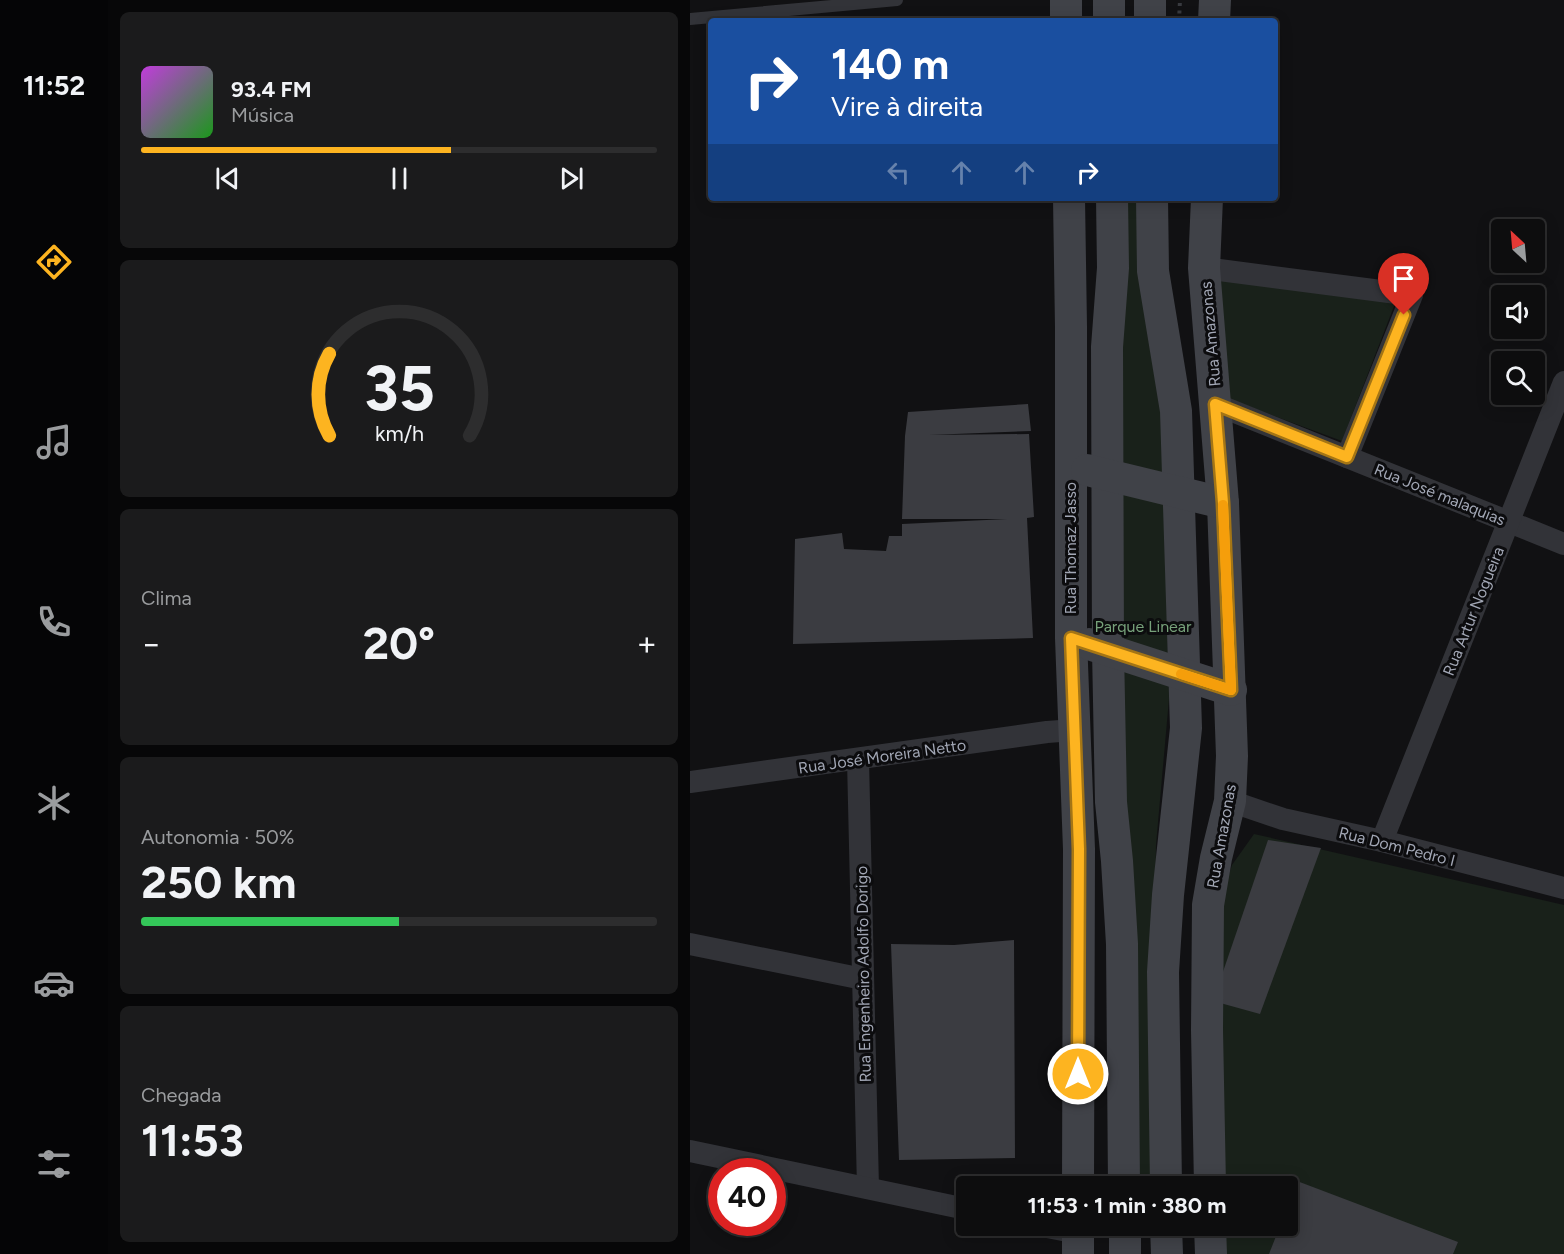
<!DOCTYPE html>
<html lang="pt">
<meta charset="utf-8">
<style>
body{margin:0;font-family:Figtree,sans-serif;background:#1b1b1c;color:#f1f3f6;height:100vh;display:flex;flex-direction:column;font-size:22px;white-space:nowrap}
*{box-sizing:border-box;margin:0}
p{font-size:20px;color:#9a9c9e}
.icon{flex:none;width:33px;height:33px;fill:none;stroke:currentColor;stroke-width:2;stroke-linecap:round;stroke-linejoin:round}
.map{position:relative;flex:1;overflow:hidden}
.panel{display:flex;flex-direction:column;gap:12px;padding:12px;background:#070708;width:582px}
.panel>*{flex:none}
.hud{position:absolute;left:18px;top:18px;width:570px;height:183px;border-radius:6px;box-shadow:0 3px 15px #0003,0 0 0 2px #2d2d2e;background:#1a4fa0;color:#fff;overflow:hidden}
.needle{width:39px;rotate:334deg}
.buttons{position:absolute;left:801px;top:219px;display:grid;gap:12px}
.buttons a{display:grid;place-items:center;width:54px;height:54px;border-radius:6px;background:#0d0d0e;box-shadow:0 3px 15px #0003,0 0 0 2px #2d2d2e;font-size:30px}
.speed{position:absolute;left:18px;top:1158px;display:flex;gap:12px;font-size:30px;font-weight:700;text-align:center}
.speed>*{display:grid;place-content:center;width:78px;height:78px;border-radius:50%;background:#0d0d0e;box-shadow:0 3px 15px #0003,0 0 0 2px #2d2d2e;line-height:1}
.speed .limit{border:9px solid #d22;background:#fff;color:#111}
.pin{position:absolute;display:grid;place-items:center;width:51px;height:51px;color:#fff;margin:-62px -26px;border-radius:50% 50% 50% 0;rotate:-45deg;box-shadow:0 0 6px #0007}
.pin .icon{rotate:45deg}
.me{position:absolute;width:66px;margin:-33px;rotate:0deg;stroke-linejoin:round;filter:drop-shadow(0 0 4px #0008)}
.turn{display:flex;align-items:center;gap:21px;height:126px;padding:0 24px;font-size:27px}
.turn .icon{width:78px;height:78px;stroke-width:2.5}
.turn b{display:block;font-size:42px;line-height:51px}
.lanes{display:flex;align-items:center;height:57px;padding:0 24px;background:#0003;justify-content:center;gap:30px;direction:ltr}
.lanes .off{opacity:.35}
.big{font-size:45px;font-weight:700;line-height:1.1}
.panel .card{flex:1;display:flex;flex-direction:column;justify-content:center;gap:9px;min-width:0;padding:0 21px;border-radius:9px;background:#1b1b1c}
.panel .dial{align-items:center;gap:0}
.dial svg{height:156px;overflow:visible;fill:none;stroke:#2d2d2e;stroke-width:7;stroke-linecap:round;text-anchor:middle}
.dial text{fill:#f1f3f6;stroke:none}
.song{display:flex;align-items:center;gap:18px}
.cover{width:72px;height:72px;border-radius:9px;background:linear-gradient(135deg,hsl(290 70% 55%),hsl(120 70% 35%))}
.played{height:6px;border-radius:3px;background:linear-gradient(90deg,#fdb420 60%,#2d2d2e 60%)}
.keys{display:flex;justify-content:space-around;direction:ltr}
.heat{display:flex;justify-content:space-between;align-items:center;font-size:33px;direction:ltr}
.charge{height:9px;border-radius:4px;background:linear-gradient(90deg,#34c759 50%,#2d2d2e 0)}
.trip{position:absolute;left:266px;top:1176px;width:342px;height:60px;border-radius:6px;background:#0d0d0e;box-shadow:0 3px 15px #0003,0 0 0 2px #2d2d2e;font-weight:700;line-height:60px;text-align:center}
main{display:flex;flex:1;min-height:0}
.menu{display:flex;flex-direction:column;width:108px;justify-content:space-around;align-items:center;background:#050506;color:#9a9c9e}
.menu .icon{width:42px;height:42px}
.menu .selected{color:#fdb420}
.menu b{font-size:27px;color:#f1f3f6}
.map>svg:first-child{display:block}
.green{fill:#19211a}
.building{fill:#3b3c41}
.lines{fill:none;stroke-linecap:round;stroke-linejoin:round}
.path{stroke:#383a3f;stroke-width:4;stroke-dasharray:3 4.5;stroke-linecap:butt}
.lane{stroke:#323338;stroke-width:12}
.street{stroke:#323338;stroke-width:22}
.secondary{stroke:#404248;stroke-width:32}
.route-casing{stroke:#a47515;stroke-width:15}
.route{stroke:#fdb420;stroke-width:10}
.slow{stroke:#f59e0b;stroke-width:10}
.labels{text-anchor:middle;stroke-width:6;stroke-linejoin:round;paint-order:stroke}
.street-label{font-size:16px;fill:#a2a7b5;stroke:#0c0c0e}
.park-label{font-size:16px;fill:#77a17a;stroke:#0c0c0e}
</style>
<main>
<nav class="menu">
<b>11:52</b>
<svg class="icon selected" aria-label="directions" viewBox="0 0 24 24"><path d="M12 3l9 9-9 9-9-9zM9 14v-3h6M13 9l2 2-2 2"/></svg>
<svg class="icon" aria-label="music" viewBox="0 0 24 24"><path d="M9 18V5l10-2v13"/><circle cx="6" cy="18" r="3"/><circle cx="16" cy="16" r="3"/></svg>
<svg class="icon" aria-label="phone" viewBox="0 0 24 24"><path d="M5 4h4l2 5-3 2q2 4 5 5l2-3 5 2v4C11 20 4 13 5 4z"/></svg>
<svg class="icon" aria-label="climate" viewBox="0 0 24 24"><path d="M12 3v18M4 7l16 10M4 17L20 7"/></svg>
<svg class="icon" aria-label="car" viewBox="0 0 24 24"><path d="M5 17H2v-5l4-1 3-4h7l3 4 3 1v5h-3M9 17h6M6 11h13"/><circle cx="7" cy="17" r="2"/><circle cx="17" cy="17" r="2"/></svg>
<svg class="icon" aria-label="filters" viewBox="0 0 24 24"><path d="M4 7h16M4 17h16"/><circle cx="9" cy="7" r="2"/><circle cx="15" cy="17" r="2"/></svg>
</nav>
<section class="panel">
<div class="card">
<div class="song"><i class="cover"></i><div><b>93.4 FM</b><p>Música</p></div></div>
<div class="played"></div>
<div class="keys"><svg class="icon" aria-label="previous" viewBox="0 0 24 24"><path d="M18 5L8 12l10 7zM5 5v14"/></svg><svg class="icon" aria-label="pause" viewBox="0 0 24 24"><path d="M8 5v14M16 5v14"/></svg><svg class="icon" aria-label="next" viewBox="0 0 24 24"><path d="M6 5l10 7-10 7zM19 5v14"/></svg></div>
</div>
<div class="card dial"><svg viewBox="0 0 100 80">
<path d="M14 69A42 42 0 1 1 86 69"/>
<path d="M14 69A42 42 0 0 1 14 27" stroke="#fdb420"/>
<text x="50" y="56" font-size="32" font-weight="700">35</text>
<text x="50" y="72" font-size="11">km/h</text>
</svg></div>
<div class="card"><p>Clima</p>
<div class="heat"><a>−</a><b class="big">20°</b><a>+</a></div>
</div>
<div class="card"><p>Autonomia · 50%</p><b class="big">250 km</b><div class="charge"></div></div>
<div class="card"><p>Chegada</p><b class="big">11:53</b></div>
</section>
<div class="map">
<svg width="874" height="1254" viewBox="0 0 874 1254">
<rect width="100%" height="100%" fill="#111113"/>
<g class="green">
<polygon points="428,198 452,198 471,376 479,699 466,845 461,1186 440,1186"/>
<polygon points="526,278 706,301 652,441 533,397"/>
<polygon points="564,834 874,905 874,1254 533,1254 532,1226 597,1226 597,1186 532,1186 529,904 542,865"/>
</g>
<g class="building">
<polygon points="338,404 341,431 239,435 339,434 344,517 337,518 343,638 103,644 105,539 152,533 154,549 196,551 199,536 212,536 212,524 317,519 212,519 215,436 218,412"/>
<polygon points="578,840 631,848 570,1014 523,1001"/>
<polygon points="324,940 325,1158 209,1160 201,944 264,945"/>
<polygon points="607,1181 768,1242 763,1254 579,1254 590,1226 597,1226 597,1207"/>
</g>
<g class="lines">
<polyline class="path" points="489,21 490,0"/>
<polyline class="lane" points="0,19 207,0"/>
<g class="street">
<polyline points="514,268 722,295 657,457"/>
<polyline points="525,404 874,544"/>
<polyline points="168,760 178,1188"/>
<polyline points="0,782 357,732 384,730"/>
<polyline points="540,801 593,819 692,841 874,888"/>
<polyline points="692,841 874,382"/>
<polyline points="0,944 173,979"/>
<polyline points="0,1151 276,1209"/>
<polyline points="352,1226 388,1233"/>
</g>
<g class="secondary">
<polyline points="376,0 376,21"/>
<polyline points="419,0 419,21"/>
<polyline points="460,0 460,21"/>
<polyline points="524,21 525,0"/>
<polyline points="379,198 381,327 381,638 389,849 388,1186"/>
<polyline points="422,198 423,268 417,347 418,650 421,802 427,861 432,944 434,1186"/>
<polyline points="462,198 463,271 486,411 496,728 478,895 473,972 476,1186"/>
<polyline points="517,198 514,268 533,503 542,756 540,801 526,858 518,905 517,1030 520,1186"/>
<polyline points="397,470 533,503"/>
<polyline points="399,644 541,690"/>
<polyline points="388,1226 388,1254"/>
<polyline points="435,1226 435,1254"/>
<polyline points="476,1226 477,1254"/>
<polyline points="520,1226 521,1254"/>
</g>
</g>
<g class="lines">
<defs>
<polyline id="route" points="388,1074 389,849 381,638 541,690 533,503 525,404 657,457 714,315"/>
</defs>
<use href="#route" class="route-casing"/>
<use href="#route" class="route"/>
<polyline class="slow" points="491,674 541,690 533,505"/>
</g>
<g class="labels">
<g class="street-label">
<text transform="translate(520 334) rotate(-95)" y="6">Rua Amazonas</text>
<text transform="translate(750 494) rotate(22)" y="6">Rua José malaquias</text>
<text transform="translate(380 548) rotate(-90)" y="6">Rua Thomaz Jasso</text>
<text transform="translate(783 611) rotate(-68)" y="6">Rua Artur Nogueira</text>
<text transform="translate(192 756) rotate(-8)" y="6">Rua José Moreira Netto</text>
<text transform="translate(531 836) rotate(-80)" y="6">Rua Amazonas</text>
<text transform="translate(707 846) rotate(14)" y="6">Rua Dom Pedro I</text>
<text transform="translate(173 974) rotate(-91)" y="6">Rua Engenheiro Adolfo Dorigo</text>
</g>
<g class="park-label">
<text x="453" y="632">Parque Linear</text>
</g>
</g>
</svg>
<div class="buttons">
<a><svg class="needle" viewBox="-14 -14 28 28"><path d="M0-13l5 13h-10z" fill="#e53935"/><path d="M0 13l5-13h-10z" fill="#9a9c9e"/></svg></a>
<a><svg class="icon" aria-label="sound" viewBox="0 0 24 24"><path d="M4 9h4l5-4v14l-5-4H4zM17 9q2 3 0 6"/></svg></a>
<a><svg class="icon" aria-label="search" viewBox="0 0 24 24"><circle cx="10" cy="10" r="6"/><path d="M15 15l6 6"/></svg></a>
</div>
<div class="speed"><div class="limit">40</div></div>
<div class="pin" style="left:714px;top:315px;background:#d93025"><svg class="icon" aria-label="arrive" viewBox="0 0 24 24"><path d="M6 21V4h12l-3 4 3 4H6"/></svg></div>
<svg class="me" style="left:388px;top:1074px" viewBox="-20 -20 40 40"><circle r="17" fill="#fdb420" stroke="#fff" stroke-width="3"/><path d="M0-11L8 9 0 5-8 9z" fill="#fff"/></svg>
<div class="trip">11:53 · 1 min · 380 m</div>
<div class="hud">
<div class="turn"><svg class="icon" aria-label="right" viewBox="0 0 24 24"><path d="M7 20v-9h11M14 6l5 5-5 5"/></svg><div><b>140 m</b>Vire à direita</div></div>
<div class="lanes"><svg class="icon off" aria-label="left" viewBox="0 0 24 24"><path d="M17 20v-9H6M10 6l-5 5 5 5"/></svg><svg class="icon off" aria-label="ahead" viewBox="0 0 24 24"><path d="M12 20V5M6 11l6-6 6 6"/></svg><svg class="icon off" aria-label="ahead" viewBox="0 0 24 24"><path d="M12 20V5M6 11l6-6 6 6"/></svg><svg class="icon" aria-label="right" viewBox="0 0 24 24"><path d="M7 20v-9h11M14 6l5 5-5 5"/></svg></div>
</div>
</div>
</main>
